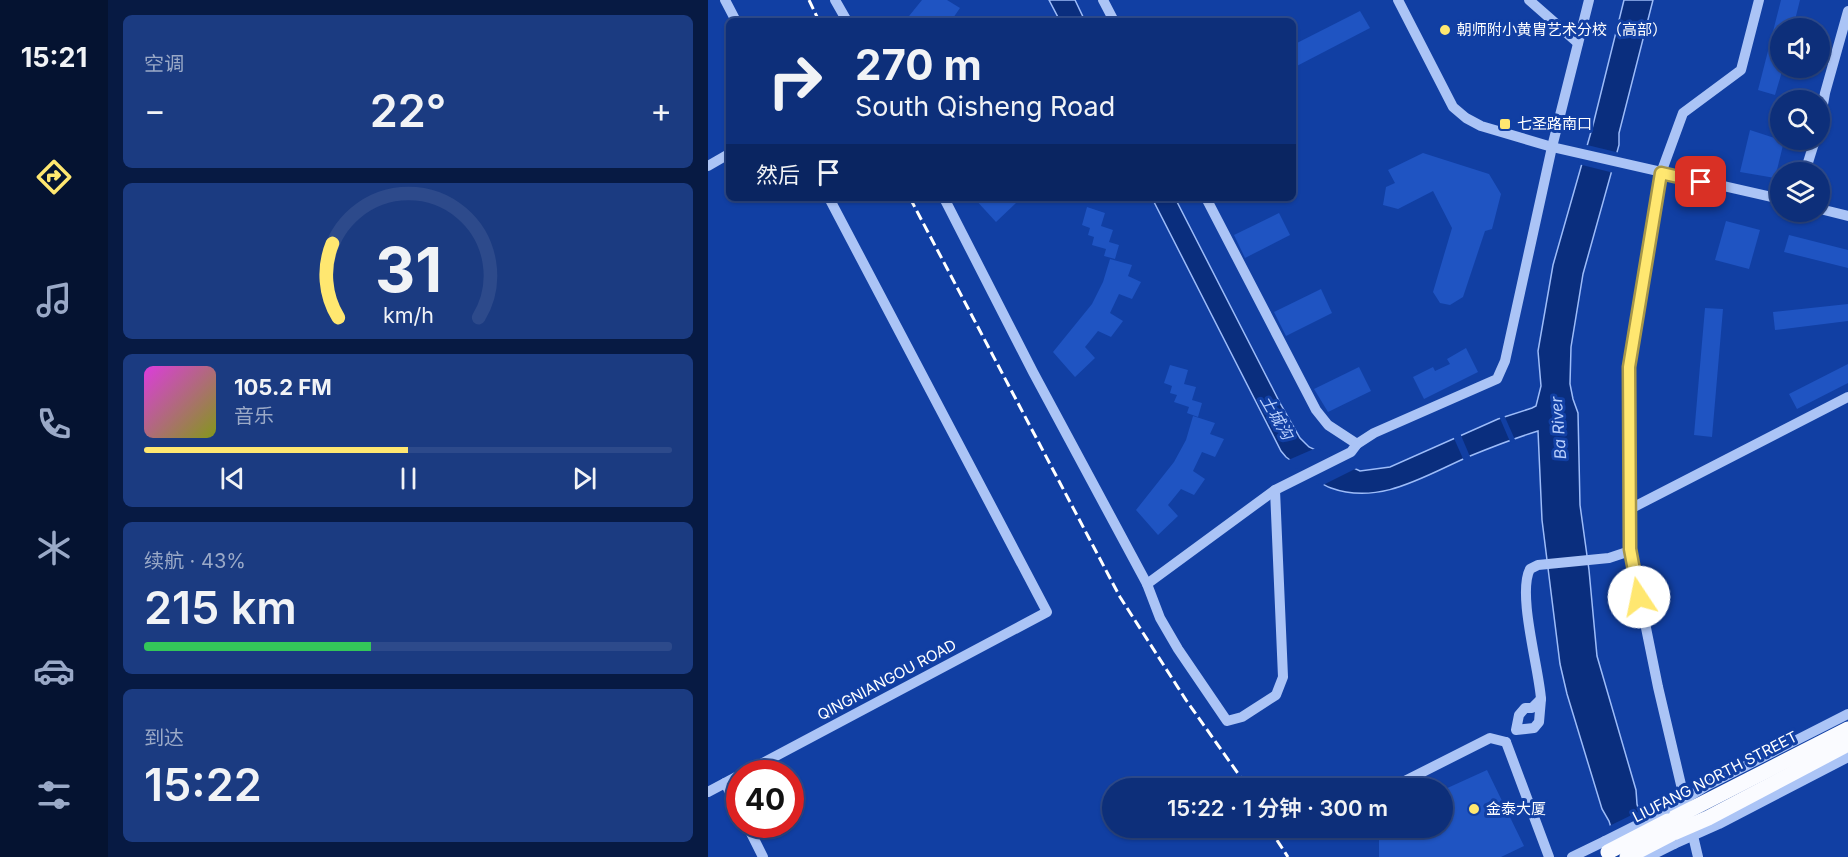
<!DOCTYPE html>
<html lang="zh">
<meta charset="utf-8">
<style>
body{margin:0;font-family:Inter,"Noto Sans SC",sans-serif;background:#1b3b81;color:#f1f3f6;height:100vh;display:flex;flex-direction:column;font-size:22px;white-space:nowrap}
*{box-sizing:border-box;margin:0}
p{font-size:20px;color:#9aa9c7}
.icon{flex:none;width:33px;height:33px;fill:none;stroke:currentColor;stroke-width:2;stroke-linecap:round;stroke-linejoin:round}
.map{position:relative;flex:1;overflow:hidden}
.side{display:flex;flex-direction:column;gap:15px;padding:15px;background:#071a43;width:600px}
.side>*{flex:none}
.hud{position:absolute;left:18px;top:18px;width:570px;height:183px;border-radius:9px;box-shadow:0 2px 4px #0004,0 0 0 2px #2d4a8b;background:#0d2f7a;color:#f1f3f6;overflow:hidden}
.controls{position:absolute;left:1062px;top:18px;display:grid;gap:12px}
.controls a{display:grid;place-items:center;width:60px;height:60px;border-radius:50%;background:#0d2f7a;box-shadow:0 2px 4px #0004,0 0 0 2px #2d4a8b;font-size:30px}
.speed{position:absolute;left:18px;top:760px;display:flex;gap:12px;font-size:30px;font-weight:700;text-align:center}
.speed>*{display:grid;place-content:center;width:78px;height:78px;border-radius:50%;background:#0d2f7a;box-shadow:0 2px 4px #0004,0 0 0 2px #2d4a8b;line-height:1}
.speed .limit{border:9px solid #d22;background:#fff;color:#111}
.pin{position:absolute;display:grid;place-items:center;width:51px;height:51px;color:#fff;margin:-26px;border-radius:12px;box-shadow:0 3px 9px #0006}
.me{position:absolute;width:66px;margin:-33px;rotate:349deg;stroke-linejoin:round;filter:drop-shadow(0 0 4px #0008)}
.turn{display:flex;align-items:center;gap:21px;height:126px;padding:0 30px;font-size:27px}
.turn .icon{width:78px;height:78px;stroke-width:2.5}
.turn b{display:block;font-size:42px;line-height:51px}
.then{display:flex;align-items:center;height:57px;padding:0 30px;background:#0003;gap:12px;font-size:22px}
.big{font-size:45px;font-weight:600;line-height:1.1}
.side .widget{flex:1;display:flex;flex-direction:column;justify-content:center;gap:9px;min-width:0;padding:0 21px;border-radius:9px;background:#1b3b81}
.side .dial{align-items:center;gap:0}
.dial svg{height:156px;overflow:visible;fill:none;stroke:#2d4a8b;stroke-width:7;stroke-linecap:round;text-anchor:middle}
.dial text{fill:#f1f3f6;stroke:none}
.song{display:flex;align-items:center;gap:18px}
.cover{width:72px;height:72px;border-radius:9px;background:linear-gradient(135deg,hsl(300 70% 55%),hsl(70 70% 35%))}
.played{height:6px;border-radius:3px;background:linear-gradient(90deg,#ffe770 50%,#2d4a8b 50%)}
.keys{display:flex;justify-content:space-around;direction:ltr}
.heat{display:flex;justify-content:space-between;align-items:center;font-size:33px;direction:ltr}
.charge{height:9px;border-radius:4px;background:linear-gradient(90deg,#34c759 43%,#2d4a8b 0)}
.trip{position:absolute;left:394px;top:778px;width:351px;height:60px;border-radius:30px;background:#0d2f7a;box-shadow:0 2px 4px #0004,0 0 0 2px #2d4a8b;font-weight:600;line-height:60px;text-align:center}
main{display:flex;flex:1;min-height:0}
.tab-bar{display:flex;flex-direction:column;width:108px;justify-content:space-around;align-items:center;background:#051331;color:#9aa9c7}
.tab-bar .icon{width:42px;height:42px}
.tab-bar .selected{color:#ffe770}
.tab-bar b{font-size:27px;color:#f1f3f6}
.map>svg:first-child{display:block}
.water{fill:#0a2e7e;stroke:#9dbcf9;stroke-width:1.5}
.pier{fill:#113fa3}
.building{fill:#1f54c2}
.lines{fill:none;stroke-linecap:round;stroke-linejoin:round}
.minor{stroke:#abc4f6;stroke-width:10}
.major{stroke:#fafbff;stroke-width:15}
.rail{stroke:#fff;stroke-width:3;stroke-dasharray:10 4.5;stroke-linecap:butt}
.minor-bridge{stroke:#abc4f6;stroke-width:10}
.major-bridge{stroke:#fafbff;stroke-width:15}
.route-casing{stroke:#a69649;stroke-width:15}
.route{stroke:#ffe770;stroke-width:10}
.poi-dot{fill:#ffe770;stroke:#113fa3;stroke-width:2}
.labels{text-anchor:middle;stroke-width:6;stroke-linejoin:round;paint-order:stroke}
.poi-label{font-size:15px;fill:#fff;stroke:#113fa3;text-anchor:start}
.street-label{font-size:15px;fill:#fff;stroke:#113fa3}
.water-label{font-size:16px;font-style:italic;fill:#b8cffc;stroke:#113fa3}
</style>
<main>
<nav class="tab-bar">
<b>15:21</b>
<svg class="icon selected" aria-label="directions" viewBox="0 0 24 24"><path d="M12 3l9 9-9 9-9-9zM9 14v-3h6M13 9l2 2-2 2"/></svg>
<svg class="icon" aria-label="music" viewBox="0 0 24 24"><path d="M9 18V5l10-2v13"/><circle cx="6" cy="18" r="3"/><circle cx="16" cy="16" r="3"/></svg>
<svg class="icon" aria-label="phone" viewBox="0 0 24 24"><path d="M5 4h4l2 5-3 2q2 4 5 5l2-3 5 2v4C11 20 4 13 5 4z"/></svg>
<svg class="icon" aria-label="climate" viewBox="0 0 24 24"><path d="M12 3v18M4 7l16 10M4 17L20 7"/></svg>
<svg class="icon" aria-label="car" viewBox="0 0 24 24"><path d="M5 17H2v-5l4-1 3-4h7l3 4 3 1v5h-3M9 17h6M6 11h13"/><circle cx="7" cy="17" r="2"/><circle cx="17" cy="17" r="2"/></svg>
<svg class="icon" aria-label="filters" viewBox="0 0 24 24"><path d="M4 7h16M4 17h16"/><circle cx="9" cy="7" r="2"/><circle cx="15" cy="17" r="2"/></svg>
</nav>
<section class="side">
<div class="widget"><p>空调</p>
<div class="heat"><a>−</a><b class="big">22°</b><a>+</a></div>
</div>
<div class="widget dial"><svg viewBox="0 0 100 80">
<path d="M14 69A42 42 0 1 1 86 69"/>
<path d="M14 69A42 42 0 0 1 11 31" stroke="#ffe770"/>
<text x="50" y="56" font-size="32" font-weight="700">31</text>
<text x="50" y="72" font-size="11">km/h</text>
</svg></div>
<div class="widget">
<div class="song"><i class="cover"></i><div><b>105.2 FM</b><p>音乐</p></div></div>
<div class="played"></div>
<div class="keys"><svg class="icon" aria-label="previous" viewBox="0 0 24 24"><path d="M18 5L8 12l10 7zM5 5v14"/></svg><svg class="icon" aria-label="pause" viewBox="0 0 24 24"><path d="M8 5v14M16 5v14"/></svg><svg class="icon" aria-label="next" viewBox="0 0 24 24"><path d="M6 5l10 7-10 7zM19 5v14"/></svg></div>
</div>
<div class="widget"><p>续航 · 43%</p><b class="big">215 km</b><div class="charge"></div></div>
<div class="widget"><p>到达</p><b class="big">15:22</b></div>
</section>
<div class="map">
<svg width="1140" height="857" viewBox="0 0 1140 857">
<rect width="100%" height="100%" fill="#113fa3"/>
<g class="water">
<polygon points="341,0 367,0 377,21 352,21"/>
<path d="M 916,0 L 945,0 L 911,133 L 911,145 L 875,274 L 863,347 L 862,384 L 865,399 L 870,413 L 872,505 L 881,570 L 889,656 L 928,790 L 929,804 L 944,857 L 912,857 L 901,821 L 894,809 L 859,694 L 852,664 L 834,520 L 830,431 C 807,438 784,447 762,456 C 718,475 672,506 623,488 C 607,482 592,467 578,457 L 573,451 L 444,198 L 467,198 L 572,403 L 592,438 L 601,447 L 652,471 L 682,467 L 790,419 L 824,408 L 828,406 L 833,386 L 830,351 L 845,265 L 885,125 Z"/>
</g>
<g class="pier">
<polygon points="875,144 912,153 906,173 870,164"/>
<polygon points="796,415 808,442 803,444 791,416"/>
<polygon points="752,433 763,459 756,461 745,436"/>
<polygon points="608,448 651,467 613,486 578,461"/>
<polygon points="934,810 947,857 909,857 899,827"/>
</g>
<g class="building">
<polygon points="214,0 239,0 252,8 243,21 234,21 227,18 225,21 197,21"/>
<polygon points="1073,0 1092,0 1085,28 1072,28 1072,68 1075,68 1067,95 1050,90"/>
<polygon points="652,11 662,28 585,68 585,45"/>
<polygon points="1042,130 1076,141 1067,178 1032,172"/>
<polygon points="715,153 781,174 793,194 784,229 777,231 755,297 742,305 732,303 725,292 744,228 725,191 690,209 675,205 678,187 687,183 680,170"/>
<polygon points="266,198 303,198 308,203 288,222"/>
<polygon points="379,207 397,213 393,226 405,230 401,242 411,245 407,259 396,256 398,249 384,245 386,237 380,235 382,228 374,225"/>
<polygon points="571,213 582,235 537,258 526,235"/>
<polygon points="1018,221 1052,230 1041,269 1007,260"/>
<polygon points="1081,235 1140,250 1140,268 1076,252"/>
<polygon points="402,259 424,265 420,276 433,282 424,299 411,294 402,313 415,321 403,337 390,331 377,347 387,358 367,377 345,352 384,304 395,282"/>
<polygon points="613,289 624,313 578,336 566,312"/>
<polygon points="1140,304 1140,321 1067,330 1065,312"/>
<polygon points="997,308 1015,309 1004,437 986,435"/>
<polygon points="758,348 770,372 716,399 705,377 725,367 727,371 742,364 739,359"/>
<polygon points="1140,364 1140,383 1089,409 1081,394"/>
<polygon points="462,365 480,370 476,384 488,387 484,400 494,403 490,417 479,413 481,407 466,402 469,395 462,393 464,386 456,383"/>
<polygon points="651,367 663,391 620,412 606,389"/>
<polygon points="485,416 507,423 502,434 516,439 507,457 494,452 485,471 497,479 486,495 473,489 460,505 470,516 450,535 428,510 466,462 478,440"/>
<polygon points="779,770 816,846 793,857 671,857 671,828 735,828 735,790"/>
</g>
<g class="lines">
<g class="minor">
<polyline points="17,0 28,21"/>
<polyline points="127,0 139,21"/>
<polyline points="395,0 406,21"/>
<polyline points="690,0 745,107 758,118 773,126 844,147 1072,199"/>
<polyline points="821,0 870,43"/>
<polyline points="1112,121 1117,93 1140,11"/>
<polyline points="0,166 19,155"/>
<polyline points="1097,172 1107,140"/>
<polyline points="236,198 325,372 439,584 452,618 470,649 519,721 534,717 568,695 575,677 567,490"/>
<polyline points="498,198 608,410 620,425 649,444"/>
<polyline points="1112,209 1140,216"/>
<polyline points="922,509 1140,397"/>
<polyline points="439,584 567,490 643,452 649,444 666,433 789,379 797,361 844,147 881,0"/>
<path d="M 833,699 C 831,668 809,594 822,569 L 830,565 L 901,558 L 922,551"/>
<polygon points="833,699 831,722 826,728 808,730 811,715 817,708 824,708"/>
<polyline points="798,742 841,857"/>
<polyline points="34,774 339,612 121,198"/>
<polyline points="17,783 32,811"/>
<polyline points="681,789 782,738 798,742"/>
<polyline points="0,792 32,775"/>
<polyline points="957,811 1000,785 1140,714"/>
<polyline points="39,825 55,857"/>
<polyline points="966,844 1011,824 1140,757"/>
<polyline points="864,857 897,841"/>
<polyline points="990,857 950,687 922,549 921,367 953,173 975,113 1033,70 1051,0"/>
</g>
<g class="major">
<polyline points="960,821 1140,729"/>
<polyline points="963,834 1000,818 1140,744"/>
</g>
<g class="rail">
<polyline points="101,0 111,21"/>
<polyline points="202,198 412,597 478,700 541,789"/>
<polyline points="561,828 580,857"/>
</g>
<g class="minor-bridge">
<polyline points="897,841 957,811"/>
<polyline points="940,857 966,844"/>
</g>
<g class="major-bridge">
<polyline points="900,852 960,821"/>
<polyline points="919,857 963,834"/>
</g>
</g>
<g class="lines">
<defs>
<polyline id="route" points="931,597 922,549 921,367 953,173 993,182"/>
</defs>
<use href="#route" class="route-casing"/>
<use href="#route" class="route"/>
</g>
<g class="poi-dot">
<circle cx="737" cy="30" r="6"/>
<rect x="791" y="118" width="12" height="12" rx="3"/>
<circle cx="766" cy="809" r="6"/>
</g>
<g class="labels">
<g class="poi-label">
<text x="749" y="35">朝师附小黄胄艺术分校（高部）</text>
<text x="809" y="129">七圣路南口</text>
<text x="778" y="814">金泰大厦</text>
</g>
<g class="street-label">
<text transform="translate(179 680) rotate(-28)" y="5">QINGNIANGOU ROAD</text>
<text transform="translate(1007 777) rotate(-27)" y="5">LIUFANG NORTH STREET</text>
</g>
<g class="water-label">
<text transform="translate(569 417) rotate(60)" y="6">土城沟</text>
<text transform="translate(850 428) rotate(-94)" y="6">Ba River</text>
</g>
</g>
</svg>
<div class="controls">
<a><svg class="icon" aria-label="sound" viewBox="0 0 24 24"><path d="M4 9h4l5-4v14l-5-4H4zM17 9q2 3 0 6"/></svg></a>
<a><svg class="icon" aria-label="search" viewBox="0 0 24 24"><circle cx="10" cy="10" r="6"/><path d="M15 15l6 6"/></svg></a>
<a><svg class="icon" aria-label="layers" viewBox="0 0 24 24"><path d="M12 4l9 5-9 5-9-5zM3 14l9 5 9-5"/></svg></a>
</div>
<div class="speed"><div class="limit">40</div></div>
<div class="pin" style="left:993px;top:182px;background:#d93025"><svg class="icon" aria-label="arrive" viewBox="0 0 24 24"><path d="M6 21V4h12l-3 4 3 4H6"/></svg></div>
<svg class="me" style="left:931px;top:597px" viewBox="-20 -20 40 40"><circle r="19" fill="#fff"/><path d="M0-13L10 11 0 6-10 11z" fill="#ffe770"/></svg>
<div class="trip">15:22 · 1 分钟 · 300 m</div>
<div class="hud">
<div class="turn"><svg class="icon" aria-label="right" viewBox="0 0 24 24"><path d="M7 20v-9h11M14 6l5 5-5 5"/></svg><div><b>270 m</b>South Qisheng Road</div></div>
<div class="then">然后<svg class="icon" aria-label="arrive" viewBox="0 0 24 24"><path d="M6 21V4h12l-3 4 3 4H6"/></svg></div>
</div>
</div>
</main>
